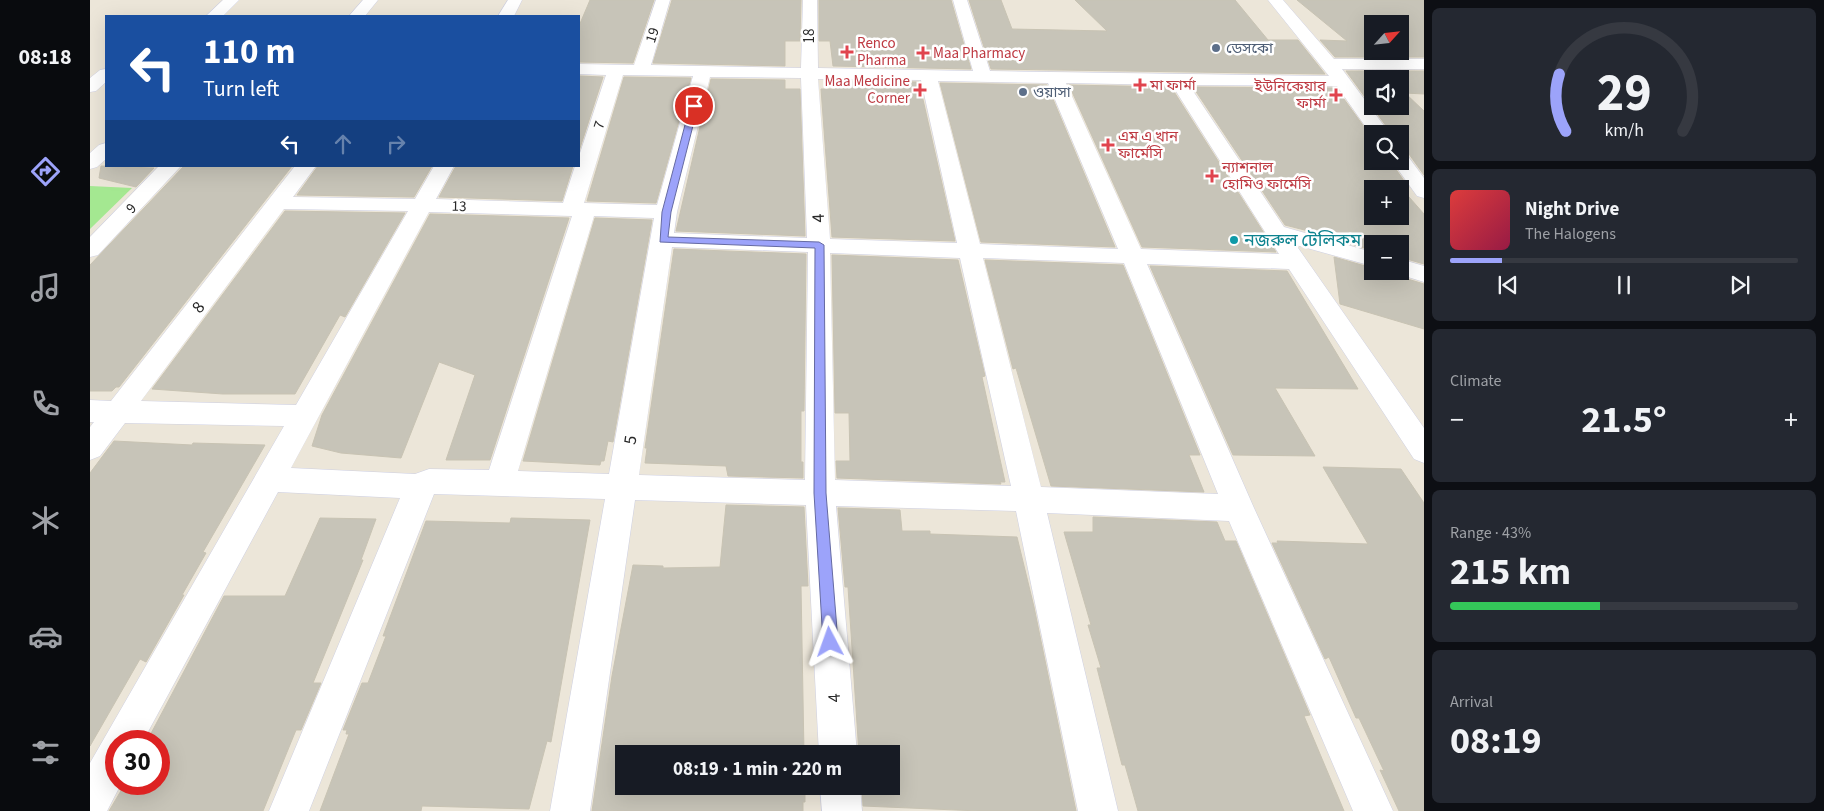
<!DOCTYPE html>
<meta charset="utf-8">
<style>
body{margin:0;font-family:"Source Sans 3","Noto Sans Bengali",sans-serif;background:#242831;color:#f1f3f6;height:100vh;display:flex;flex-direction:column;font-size:19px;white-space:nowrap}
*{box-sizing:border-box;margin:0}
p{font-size:16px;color:#9ea1a6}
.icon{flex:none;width:28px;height:28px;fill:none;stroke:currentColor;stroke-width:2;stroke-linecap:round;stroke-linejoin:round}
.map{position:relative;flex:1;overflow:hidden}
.side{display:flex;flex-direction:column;gap:8px;padding:8px;background:#0d0f14;width:400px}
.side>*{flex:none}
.banner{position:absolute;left:15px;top:15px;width:475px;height:152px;border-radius:0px;box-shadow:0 5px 20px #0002;background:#1a4fa0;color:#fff;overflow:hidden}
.needle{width:32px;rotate:63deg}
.controls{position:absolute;left:1274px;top:15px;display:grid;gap:10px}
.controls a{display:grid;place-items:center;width:45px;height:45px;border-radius:0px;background:#171b24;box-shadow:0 5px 20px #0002;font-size:25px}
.speed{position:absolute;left:15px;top:730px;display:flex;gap:10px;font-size:25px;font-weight:700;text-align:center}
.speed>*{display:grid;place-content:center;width:65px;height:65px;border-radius:50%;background:#171b24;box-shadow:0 5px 20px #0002;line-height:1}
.speed .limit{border:8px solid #d22;background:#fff;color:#111}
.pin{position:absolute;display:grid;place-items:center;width:42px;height:42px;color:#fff;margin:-21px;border:2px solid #fff;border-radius:50%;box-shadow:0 1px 5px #0007}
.me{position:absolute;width:55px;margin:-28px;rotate:356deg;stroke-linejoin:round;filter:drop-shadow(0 0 4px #0008)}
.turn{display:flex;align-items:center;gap:18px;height:105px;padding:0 15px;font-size:22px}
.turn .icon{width:65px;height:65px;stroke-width:2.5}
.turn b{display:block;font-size:35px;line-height:42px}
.lanes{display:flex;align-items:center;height:48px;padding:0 15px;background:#0003;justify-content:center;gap:25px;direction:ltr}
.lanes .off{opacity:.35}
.big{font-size:38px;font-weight:700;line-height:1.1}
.side .widget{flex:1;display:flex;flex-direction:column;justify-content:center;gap:8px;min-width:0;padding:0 18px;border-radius:8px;background:#242831}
.side .dial{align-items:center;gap:0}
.dial svg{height:130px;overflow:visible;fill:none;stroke:#363941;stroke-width:7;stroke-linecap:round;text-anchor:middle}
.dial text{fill:#f1f3f6;stroke:none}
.song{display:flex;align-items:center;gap:15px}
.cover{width:60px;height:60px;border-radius:8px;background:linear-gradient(135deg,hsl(0 70% 55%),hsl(340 70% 35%))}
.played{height:5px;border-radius:2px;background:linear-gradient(90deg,#9ca3fa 15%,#363941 15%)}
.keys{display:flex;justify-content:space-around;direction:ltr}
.heat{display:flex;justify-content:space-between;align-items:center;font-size:28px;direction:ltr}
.charge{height:8px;border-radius:4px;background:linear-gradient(90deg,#34c759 43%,#363941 0)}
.trip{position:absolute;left:525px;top:745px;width:285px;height:50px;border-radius:0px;background:#171b24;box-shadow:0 5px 20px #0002;font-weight:700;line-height:50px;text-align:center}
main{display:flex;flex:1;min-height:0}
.tabs{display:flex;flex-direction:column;width:90px;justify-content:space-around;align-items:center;background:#090b0e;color:#9ea1a6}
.tabs .icon{width:35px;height:35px}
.tabs .current{color:#9ca3fa}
.tabs b{font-size:22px;color:#f1f3f6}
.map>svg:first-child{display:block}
.green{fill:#a4e891}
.building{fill:#c7c4b8;stroke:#c8c3b3;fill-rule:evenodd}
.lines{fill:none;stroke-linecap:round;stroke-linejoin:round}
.minor-casing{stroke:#ced0e3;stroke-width:1}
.minor{fill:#fff;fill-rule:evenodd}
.route{fill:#9ca3fa;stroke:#656aa2}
.service-dot{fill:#5c6f8a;stroke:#fff;stroke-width:2}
.health-dot{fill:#e0444e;stroke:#fff;stroke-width:2}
.culture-dot{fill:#0f9aa8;stroke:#fff;stroke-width:2}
.labels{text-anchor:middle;stroke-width:5;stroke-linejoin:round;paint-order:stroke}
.far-street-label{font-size:15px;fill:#292929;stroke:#fff}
.far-health-label{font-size:15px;fill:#be3a42;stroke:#fff;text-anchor:start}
.far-service-label{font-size:15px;fill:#4e5e75;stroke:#fff;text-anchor:start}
.street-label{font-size:18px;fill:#292929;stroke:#fff}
.culture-label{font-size:18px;fill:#0d838f;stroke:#fff;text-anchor:start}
</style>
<main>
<nav class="tabs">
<b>08:18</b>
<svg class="icon current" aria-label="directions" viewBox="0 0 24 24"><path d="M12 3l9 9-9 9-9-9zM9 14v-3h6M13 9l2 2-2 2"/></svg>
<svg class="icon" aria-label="music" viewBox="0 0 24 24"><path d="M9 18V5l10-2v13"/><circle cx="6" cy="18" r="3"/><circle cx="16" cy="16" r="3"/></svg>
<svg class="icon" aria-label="phone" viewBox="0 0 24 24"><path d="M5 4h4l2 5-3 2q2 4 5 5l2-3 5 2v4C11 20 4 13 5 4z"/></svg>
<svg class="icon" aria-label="climate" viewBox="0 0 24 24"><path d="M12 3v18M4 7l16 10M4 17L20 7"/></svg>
<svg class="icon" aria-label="car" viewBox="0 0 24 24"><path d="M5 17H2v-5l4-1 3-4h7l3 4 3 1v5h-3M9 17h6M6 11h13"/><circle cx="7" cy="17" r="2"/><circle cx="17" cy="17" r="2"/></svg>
<svg class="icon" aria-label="filters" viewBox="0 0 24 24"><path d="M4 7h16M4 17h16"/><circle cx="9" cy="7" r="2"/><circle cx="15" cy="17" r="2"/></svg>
</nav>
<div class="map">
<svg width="1334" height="811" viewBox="0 0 1334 811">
<rect width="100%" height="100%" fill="#ece6d9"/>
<polygon class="green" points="0,186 42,188 0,229"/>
<g class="building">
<polygon points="500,0 564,0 543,63 489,62 489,26"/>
<polygon points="582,0 711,0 710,41 695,41 695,66 563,63"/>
<polygon points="729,0 861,0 881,69 743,66 740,41 729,41"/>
<polygon points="879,0 911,0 922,29 1017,31 985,0 1145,0 1178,40 1208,40 1235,74 901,69"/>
<path d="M 1207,0 L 1334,0 L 1334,57 L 1245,57 L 1230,40 L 1257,41 ZM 1282,24 L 1310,24 L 1310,51 L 1282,51 Z"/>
<path d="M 1256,71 L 1334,71 L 1334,94 L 1315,93 L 1334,111 L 1334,175 L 1319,154 L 1310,151 L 1310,134 L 1302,134 ZM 1282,79 L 1310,79 L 1310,106 L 1282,106 Z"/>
<polygon points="489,76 513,77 489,151"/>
<polygon points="534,77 601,78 566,203 497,201"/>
<polygon points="621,79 695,80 695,89 710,89 715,236 586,231"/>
<polygon points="745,81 829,82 865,241 742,237 731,89 746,89"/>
<polygon points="850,83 957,85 1025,247 891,242"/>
<polygon points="979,85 1081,87 1186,252 1052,247"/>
<path d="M 1103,87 L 1246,88 L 1282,138 L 1282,161 L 1300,161 L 1319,188 L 1312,189 L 1334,214 L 1334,264 L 1310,257 L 1310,244 L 1282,244 L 1282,250 L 1242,239 L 1242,237 L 1195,225 ZM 1282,189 L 1310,189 L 1310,216 L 1282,216 Z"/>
<polygon points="11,166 64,168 46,187 9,178"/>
<polygon points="94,166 202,166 29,387 26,387 22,391 0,391 0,265"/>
<polygon points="228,166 342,166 324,197 207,195"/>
<polygon points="366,166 483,166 472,201 349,197"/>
<polygon points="195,211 315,213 255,317 250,315 205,394 133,394 62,389"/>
<polygon points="340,214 479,218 400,460 356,460 385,375 349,362 311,458 251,453 222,446 232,415"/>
<polygon points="505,218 562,220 523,442 518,441 514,461 511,461 510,465 433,461"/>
<polygon points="584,249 716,254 714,411 711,411 711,462 713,462 713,478 638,476 636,466 555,463 557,448 555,448"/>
<polygon points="742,255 868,260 895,376 892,377 915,482 910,482 911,484 747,478 746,461 760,461 759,413 745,413"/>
<polygon points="1244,257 1282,268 1282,271 1300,271 1301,274 1334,284 1334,329 1250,304"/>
<polygon points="895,260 1033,265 1110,455 1099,455 1114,492 961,486 926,368 923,369"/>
<polygon points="1060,266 1197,271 1268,389 1185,388 1225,456 1143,455"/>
<polygon points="24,441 102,445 103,443 175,445 113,552 116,553 92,595 94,595 56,662 50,659 0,746 0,473"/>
<polygon points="1233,467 1311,469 1334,503 1334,811 1309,811 1290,770 1294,771 1269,718 1266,718 1239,657 1235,659 1182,543 1188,543 1187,541 1278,544"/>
<polygon points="636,505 714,507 718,586 711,586 714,754 534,754 534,786 715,786 715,802 713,802 713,811 502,811 522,676 543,565 573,566 573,568 630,567"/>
<polygon points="748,508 810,510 812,531 840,531 840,534 927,537 944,607 986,811 889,811 773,806 772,786 801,786 801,754 769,754 758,587 755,587"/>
<polygon points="1003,517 1127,522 1135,541 1146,541 1220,715 1214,716 1254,811 1048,811 1035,765 1032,765 1007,668 1011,668 998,625 1001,625 974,532 1003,532"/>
<polygon points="230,518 286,519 271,560 273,560 223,683 231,683 211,730 206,730 173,811 19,811 35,784 69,784 69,741 57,741 134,596 195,596"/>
<polygon points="421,518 500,520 461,742 457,741 439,809 332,806 331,811 230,811 259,734 256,734 257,730 253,730 272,683 278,683 296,636 293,636 336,521 420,523"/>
</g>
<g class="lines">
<defs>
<g id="minor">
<polygon points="133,0 149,0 133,16 116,16"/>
<polygon points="273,0 288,0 275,16 259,16"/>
<polygon points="418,0 432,0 424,16 408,16"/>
<path d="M 566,0 L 580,0 L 561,65 L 711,68 L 713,0 L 727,0 L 728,68 L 883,71 L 863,0 L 877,0 L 900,71 L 1239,76 L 1178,0 L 1193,0 L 1244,59 L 1334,59 L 1334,69 L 1252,69 L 1300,134 L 1282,134 L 1282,136 L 1247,86 L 1099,85 L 1194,227 L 1282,252 L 1282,266 L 1206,245 L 1334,428 L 1334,463 L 1324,459 L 1199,269 L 1057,264 L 1164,508 L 1303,811 L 1263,811 L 1139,521 L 957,513 L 1028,811 L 988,811 L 926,511 L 746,506 L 767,754 L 729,754 L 716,505 L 545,500 L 500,811 L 460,811 L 515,499 L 344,494 L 219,811 L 179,811 L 310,498 L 188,492 L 53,741 L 26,741 L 26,784 L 31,784 L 17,811 L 0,811 L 0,763 L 194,426 L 35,423 L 10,456 L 0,460 L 0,427 L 4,422 L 0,422 L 0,400 L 21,401 L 205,166 L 226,166 L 203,197 L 325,199 L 344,166 L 364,166 L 346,199 L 473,203 L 485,166 L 489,166 L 489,156 L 516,75 L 489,74 L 489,64 L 544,65 ZM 533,75 L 603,76 L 567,205 L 494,203 ZM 620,77 L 711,78 L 717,238 L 584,233 L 587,212 ZM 728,79 L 831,80 L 867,243 L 740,239 ZM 848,81 L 958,83 L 1028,249 L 890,244 ZM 976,83 L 1082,85 L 1189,254 L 1051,249 ZM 194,209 L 318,211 L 206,405 L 51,401 ZM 339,212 L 482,216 L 399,470 L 339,469 L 325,474 L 201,468 ZM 504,216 L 564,218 L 519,474 L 428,471 ZM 582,247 L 718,252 L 715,480 L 549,475 ZM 740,253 L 870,258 L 921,486 L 745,480 ZM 893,258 L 1034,263 L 1128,494 L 951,487 Z"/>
<polygon points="16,69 16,82 6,91 0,92 0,78 10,70"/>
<polygon points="16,143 16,159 7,167 0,169 0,153 9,145"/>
<polygon points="1310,153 1317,155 1334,178 1334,198 1327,196 1302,161 1310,161"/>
<polygon points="69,166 91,166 8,255 0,257 0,237"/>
<polygon points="1310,259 1334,266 1334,282 1302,272 1310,271"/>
<polygon points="730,786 770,786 772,811 732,811"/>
</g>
</defs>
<use href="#minor" class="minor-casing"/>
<use href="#minor" class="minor"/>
</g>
<polygon class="route" points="604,104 608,106 581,212 578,237 729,242 734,245 736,493 748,642 745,647 740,649 735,647 733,642 724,493 725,248 570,242 572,212 600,106"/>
<g class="service-dot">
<circle cx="1126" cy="48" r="5"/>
<circle cx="933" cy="92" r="5"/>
</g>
<g class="health-dot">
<path d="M754.5 44.5h5v5h5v5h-5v5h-5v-5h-5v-5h5z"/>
<path d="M830.5 45.5h5v5h5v5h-5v5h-5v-5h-5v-5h5z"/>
<path d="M1047.5 77.5h5v5h5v5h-5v5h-5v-5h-5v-5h5z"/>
<path d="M827.5 82.5h5v5h5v5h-5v5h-5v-5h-5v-5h5z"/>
<path d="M1243.5 87.5h5v5h5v5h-5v5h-5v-5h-5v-5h5z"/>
<path d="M1015.5 137.5h5v5h5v5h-5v5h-5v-5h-5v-5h5z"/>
<path d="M1119.5 168.5h5v5h5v5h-5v5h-5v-5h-5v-5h5z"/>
</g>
<circle class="culture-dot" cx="1144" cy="240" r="5"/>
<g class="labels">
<g class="far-street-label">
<text transform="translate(562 35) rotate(-72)" y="5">19</text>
<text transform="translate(719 36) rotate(-90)" y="5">18</text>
<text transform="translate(509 125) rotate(-72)" y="5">7</text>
<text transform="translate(369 206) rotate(1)" y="5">13</text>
<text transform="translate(41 208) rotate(-46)" y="5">9</text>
</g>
<g class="far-health-label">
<text x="767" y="48">Renco<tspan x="767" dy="17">Pharma</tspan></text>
<text x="843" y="58">Maa Pharmacy</text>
<text x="820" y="86" text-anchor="end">Maa Medicine<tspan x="820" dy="17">Corner</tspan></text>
<text x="1060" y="90">মা ফার্মা</text>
<text x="1236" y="91" text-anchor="end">ইউনিকেয়ার<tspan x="1236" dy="17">ফার্মা</tspan></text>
<text x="1028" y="141">এম এ খান<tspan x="1028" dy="17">ফার্মেসি</tspan></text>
<text x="1132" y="172">ন্যাশনাল<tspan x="1132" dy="17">হোমিও ফার্মেসি</tspan></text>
</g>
<g class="far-service-label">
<text x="1136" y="53">ডেসকো</text>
<text x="943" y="97">ওয়াসা</text>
</g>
<g class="street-label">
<text transform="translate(728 218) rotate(-93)" y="6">4</text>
<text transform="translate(108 307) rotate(-52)" y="6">8</text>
<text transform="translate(540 440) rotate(-81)" y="6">5</text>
<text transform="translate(744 698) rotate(-94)" y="6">4</text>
</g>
<g class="culture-label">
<text x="1154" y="246">নজরুল টেলিকম</text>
</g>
</g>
</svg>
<div class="controls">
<a><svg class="needle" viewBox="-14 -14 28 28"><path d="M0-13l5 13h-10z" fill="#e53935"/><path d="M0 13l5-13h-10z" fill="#9ea1a6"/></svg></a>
<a><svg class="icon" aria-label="sound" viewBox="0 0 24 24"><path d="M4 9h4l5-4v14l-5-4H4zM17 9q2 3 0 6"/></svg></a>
<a><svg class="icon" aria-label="search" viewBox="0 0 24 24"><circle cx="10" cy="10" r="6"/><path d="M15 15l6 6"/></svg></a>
<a>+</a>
<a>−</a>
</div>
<div class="speed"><div class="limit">30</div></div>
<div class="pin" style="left:604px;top:106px;background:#d93025"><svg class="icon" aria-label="arrive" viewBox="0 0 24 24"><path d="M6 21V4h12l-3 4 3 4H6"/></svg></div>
<svg class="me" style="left:740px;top:642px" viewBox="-20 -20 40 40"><path d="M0-17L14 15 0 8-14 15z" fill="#9ca3fa" stroke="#fff" stroke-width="4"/></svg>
<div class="trip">08:19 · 1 min · 220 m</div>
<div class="banner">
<div class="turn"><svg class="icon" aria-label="left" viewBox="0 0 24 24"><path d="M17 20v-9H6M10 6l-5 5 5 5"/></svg><div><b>110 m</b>Turn left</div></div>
<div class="lanes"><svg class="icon" aria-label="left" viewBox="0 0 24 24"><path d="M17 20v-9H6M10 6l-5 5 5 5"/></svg><svg class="icon off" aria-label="ahead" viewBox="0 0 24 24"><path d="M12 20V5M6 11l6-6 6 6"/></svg><svg class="icon off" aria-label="right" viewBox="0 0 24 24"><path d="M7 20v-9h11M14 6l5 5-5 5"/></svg></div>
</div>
</div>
<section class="side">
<div class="widget dial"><svg viewBox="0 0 100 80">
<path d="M14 69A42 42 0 1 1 86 69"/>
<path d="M14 69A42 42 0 0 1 10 34" stroke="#9ca3fa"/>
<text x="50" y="56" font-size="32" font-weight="700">29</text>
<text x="50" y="72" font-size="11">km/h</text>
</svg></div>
<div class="widget">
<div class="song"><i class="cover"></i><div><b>Night Drive</b><p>The Halogens</p></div></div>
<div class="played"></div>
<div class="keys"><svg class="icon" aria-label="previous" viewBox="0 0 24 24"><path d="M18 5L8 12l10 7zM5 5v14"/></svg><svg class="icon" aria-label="pause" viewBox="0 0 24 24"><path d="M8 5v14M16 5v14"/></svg><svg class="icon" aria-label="next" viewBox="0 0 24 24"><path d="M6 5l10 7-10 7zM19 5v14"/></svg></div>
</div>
<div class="widget"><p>Climate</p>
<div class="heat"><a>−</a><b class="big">21.5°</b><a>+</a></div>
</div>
<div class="widget"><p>Range · 43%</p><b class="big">215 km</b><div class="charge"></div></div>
<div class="widget"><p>Arrival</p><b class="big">08:19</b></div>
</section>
</main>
